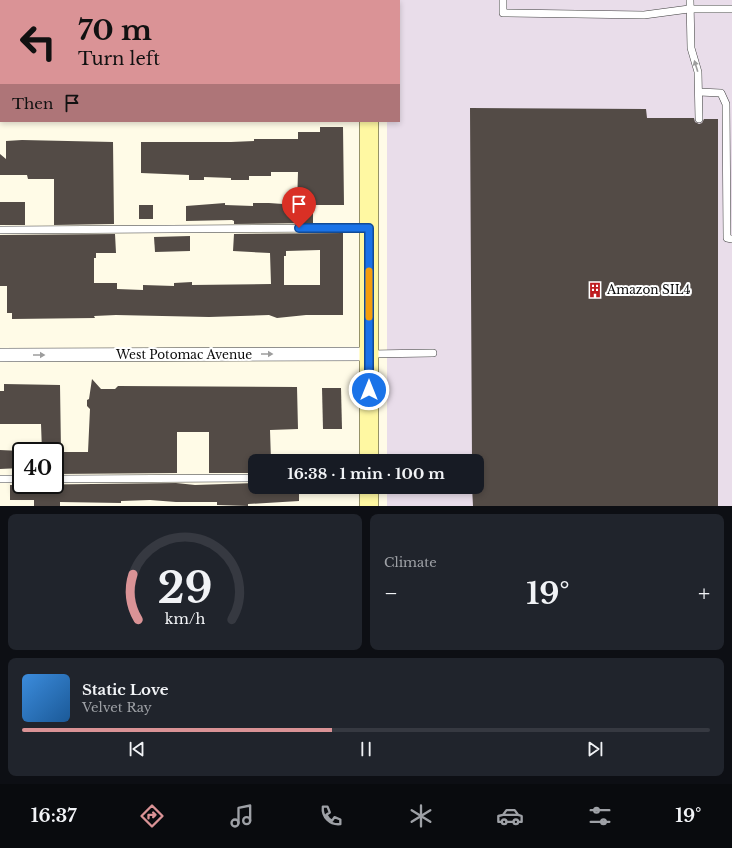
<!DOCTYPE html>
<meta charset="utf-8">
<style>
body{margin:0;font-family:"Libre Baskerville",serif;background:#20242c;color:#f1f3f6;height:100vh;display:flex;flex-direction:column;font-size:15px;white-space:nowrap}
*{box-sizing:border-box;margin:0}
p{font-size:13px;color:#9ea1a6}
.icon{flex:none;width:22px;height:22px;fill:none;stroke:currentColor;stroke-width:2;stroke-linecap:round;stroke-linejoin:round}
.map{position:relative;height:506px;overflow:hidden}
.side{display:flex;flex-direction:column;gap:8px;padding:8px;background:#0d0f14;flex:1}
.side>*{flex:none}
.banner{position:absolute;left:0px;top:0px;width:400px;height:122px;box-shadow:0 2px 6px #0003;background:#da9396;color:#111;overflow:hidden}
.speed{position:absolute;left:12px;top:442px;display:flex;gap:8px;font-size:20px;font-weight:700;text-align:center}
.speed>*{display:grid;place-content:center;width:52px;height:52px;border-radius:50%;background:#171b24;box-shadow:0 2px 6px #0003;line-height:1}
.speed .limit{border:2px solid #111;border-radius:6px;background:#fff;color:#111}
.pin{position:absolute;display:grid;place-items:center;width:34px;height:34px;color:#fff;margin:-41px -17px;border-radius:50% 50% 50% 0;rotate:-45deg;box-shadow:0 0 4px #0007}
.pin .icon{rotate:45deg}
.me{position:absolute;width:44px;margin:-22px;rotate:0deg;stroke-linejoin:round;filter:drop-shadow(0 0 3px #0008)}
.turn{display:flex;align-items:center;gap:14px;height:84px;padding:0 12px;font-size:18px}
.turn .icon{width:52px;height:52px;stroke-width:2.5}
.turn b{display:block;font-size:28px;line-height:34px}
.then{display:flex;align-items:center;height:38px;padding:0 12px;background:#0003;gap:8px;font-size:15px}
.big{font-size:30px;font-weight:800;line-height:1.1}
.side .widget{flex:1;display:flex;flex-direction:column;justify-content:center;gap:6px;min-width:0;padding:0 14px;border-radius:8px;background:#20242c}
.side .dial{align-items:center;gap:0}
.dial svg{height:104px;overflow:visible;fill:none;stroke:#363941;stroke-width:7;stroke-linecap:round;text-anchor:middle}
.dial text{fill:#f1f3f6;stroke:none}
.song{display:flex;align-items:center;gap:12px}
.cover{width:48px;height:48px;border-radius:6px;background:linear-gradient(135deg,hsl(210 70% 55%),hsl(210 70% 35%))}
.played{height:4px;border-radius:2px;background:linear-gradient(90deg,#da9396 45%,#363941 45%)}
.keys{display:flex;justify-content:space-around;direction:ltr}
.heat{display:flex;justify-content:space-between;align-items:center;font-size:22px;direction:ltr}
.side .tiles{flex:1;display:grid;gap:8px;grid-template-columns:1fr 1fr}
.widget:last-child{grid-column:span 2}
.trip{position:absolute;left:248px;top:454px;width:236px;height:40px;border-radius:8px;background:#171b24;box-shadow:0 2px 6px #0003;font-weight:800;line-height:40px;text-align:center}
.dock{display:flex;height:64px;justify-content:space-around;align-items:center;background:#090b0e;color:#9ea1a6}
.dock .icon{width:28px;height:28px}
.dock .current{color:#da9396}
.dock b{font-size:18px;color:#f1f3f6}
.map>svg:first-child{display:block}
.industrial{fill:#e9ddea}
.building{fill:#534b46;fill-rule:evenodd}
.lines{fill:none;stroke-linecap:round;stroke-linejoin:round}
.lane-casing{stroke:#3d3d3d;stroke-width:8}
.street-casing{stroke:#3d3d3d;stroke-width:14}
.secondary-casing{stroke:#2c2c2c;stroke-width:20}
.lane{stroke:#fff;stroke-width:7}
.street{stroke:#fff;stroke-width:13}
.secondary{stroke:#fff8a2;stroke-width:19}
.oneway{fill:#9d9d9d}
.route-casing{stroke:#114b97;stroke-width:10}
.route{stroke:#1a73e8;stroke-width:7}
.slow{stroke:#f59e0b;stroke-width:7}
.labels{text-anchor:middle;stroke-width:4;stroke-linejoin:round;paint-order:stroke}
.poi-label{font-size:12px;fill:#0a0a0a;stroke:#fff;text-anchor:start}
.street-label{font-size:12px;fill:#0a0a0a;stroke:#fff}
</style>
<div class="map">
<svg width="732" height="506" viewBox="0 0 732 506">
<rect width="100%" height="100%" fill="#fffbe7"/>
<polygon class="industrial" points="387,0 732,0 732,506 387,506 387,487 477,487 477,461 387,461 387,121 399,121 399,1"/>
<g class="building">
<polygon points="470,108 646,109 647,118 694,118 695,122 699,124 702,123 704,119 718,119 718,506 473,506 472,487 477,487 477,461 472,461"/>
<polygon points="320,127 343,127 344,205 313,205 313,223 234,224 234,221 232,220 186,221 186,206 225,203 225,205 253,206 253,203 269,203 297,205 298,172 271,172 271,176 249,176 249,180 231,180 231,178 204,177 204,180 189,180 189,175 141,173 141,142 231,142 254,141 254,139 298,139 298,132 320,132"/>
<polygon points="22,140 113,142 114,224 54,225 54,179 28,179 27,175 0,175 0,154 6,159 6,141"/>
<rect x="0" y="202" width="25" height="23"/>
<rect x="139" y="205" width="14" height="14"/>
<path d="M 343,233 L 343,315 L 306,315 L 277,318 L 269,315 L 209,317 L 116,315 L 94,316 L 95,318 L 12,319 L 12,313 L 7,313 L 7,286 L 0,286 L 0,235 L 115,234 L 116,253 L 96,253 L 96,258 L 94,258 L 94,283 L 117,283 L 117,289 L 143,290 L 143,285 L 174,286 L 174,283 L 192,282 L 192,285 L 271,284 L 270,253 L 233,251 L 234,234 ZM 320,250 L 320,285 L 284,285 L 284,256 L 286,256 L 286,251 Z"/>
<polygon points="190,236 190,251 155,252 154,237"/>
<polygon points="92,379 101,389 115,389 118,386 297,387 298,429 270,430 271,461 255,461 255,473 209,473 209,432 177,432 177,473 55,474 55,452 88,452 90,409 87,406 87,400 89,399"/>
<polygon points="4,384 60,385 61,451 42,451 41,424 0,424 0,391 4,391"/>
<polygon points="322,388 341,388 342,429 323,429"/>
<polygon points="0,450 21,451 21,468 0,469"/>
<polygon points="176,483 195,485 255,483 255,487 299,487 299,501 248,504 248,506 217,505 217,502 176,502 150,500 121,501 121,503 60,502 60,506 34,506 34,500 10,500 10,485"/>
</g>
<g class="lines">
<defs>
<g id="lane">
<polyline points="503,0 503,13 644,15 689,9 732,9"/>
<polyline points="690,0 691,48 698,72 699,119"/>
<polyline points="699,92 721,93 726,104 727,238 732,239"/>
<polyline points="0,230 368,228"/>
<polyline points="369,354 433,353"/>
<polyline points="0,479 21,479"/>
<polyline points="55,479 255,478"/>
</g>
<g id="street">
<polyline points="0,105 1,105"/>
<polyline points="0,355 369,354"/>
</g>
<g id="secondary">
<polyline points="368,0 368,1"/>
<polyline points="369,121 369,461"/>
<polyline points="369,487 369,506"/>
</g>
</defs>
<use href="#lane" class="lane-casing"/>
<use href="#street" class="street-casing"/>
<use href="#secondary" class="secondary-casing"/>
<use href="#lane" class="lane"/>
<use href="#street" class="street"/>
<use href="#secondary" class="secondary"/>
</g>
<defs><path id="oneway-solid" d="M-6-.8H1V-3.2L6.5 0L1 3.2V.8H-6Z"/></defs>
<g class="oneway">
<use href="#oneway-solid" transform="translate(696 66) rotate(-107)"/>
<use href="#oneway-solid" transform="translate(267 354)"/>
<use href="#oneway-solid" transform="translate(39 355)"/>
</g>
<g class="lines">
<defs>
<polyline id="route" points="299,228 369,228 369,390"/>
</defs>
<use href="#route" class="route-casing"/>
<use href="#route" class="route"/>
<polyline class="slow" points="369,271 369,317"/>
</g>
<defs>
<symbol id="building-bare" viewBox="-9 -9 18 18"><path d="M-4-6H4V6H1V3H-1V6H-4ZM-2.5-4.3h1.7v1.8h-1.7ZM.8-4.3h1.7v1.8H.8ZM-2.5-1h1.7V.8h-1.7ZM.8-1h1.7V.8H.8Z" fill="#be1d20" stroke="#fff" stroke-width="2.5" paint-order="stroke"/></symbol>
</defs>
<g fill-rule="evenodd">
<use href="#building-bare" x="584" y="279" width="22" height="22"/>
</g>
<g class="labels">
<g class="poi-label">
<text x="607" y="294">Amazon SIL4</text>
</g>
<g class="street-label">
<text x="184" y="359">West Potomac Avenue</text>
</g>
</g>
</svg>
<div class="speed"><div class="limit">40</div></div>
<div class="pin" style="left:299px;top:228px;background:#d93025"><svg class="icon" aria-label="arrive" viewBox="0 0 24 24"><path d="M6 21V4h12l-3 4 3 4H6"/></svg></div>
<svg class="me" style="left:369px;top:390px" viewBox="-20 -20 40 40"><circle r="17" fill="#1a73e8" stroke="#fff" stroke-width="3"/><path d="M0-11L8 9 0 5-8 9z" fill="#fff"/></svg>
<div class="trip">16:38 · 1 min · 100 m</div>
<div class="banner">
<div class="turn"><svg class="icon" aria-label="left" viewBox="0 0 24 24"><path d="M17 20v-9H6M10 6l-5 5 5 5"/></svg><div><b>70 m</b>Turn left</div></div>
<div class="then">Then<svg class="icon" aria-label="arrive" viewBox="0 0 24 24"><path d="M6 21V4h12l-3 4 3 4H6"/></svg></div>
</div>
</div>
<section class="side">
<div class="tiles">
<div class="widget dial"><svg viewBox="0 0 100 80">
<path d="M14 69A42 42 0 1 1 86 69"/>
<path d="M14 69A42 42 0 0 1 10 34" stroke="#da9396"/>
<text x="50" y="56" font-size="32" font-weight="700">29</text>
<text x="50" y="72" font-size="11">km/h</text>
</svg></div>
<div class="widget"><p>Climate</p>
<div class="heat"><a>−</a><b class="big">19°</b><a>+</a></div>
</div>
<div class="widget">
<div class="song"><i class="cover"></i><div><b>Static Love</b><p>Velvet Ray</p></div></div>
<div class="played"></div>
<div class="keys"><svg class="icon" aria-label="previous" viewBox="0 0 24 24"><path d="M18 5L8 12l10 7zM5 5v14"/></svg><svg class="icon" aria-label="pause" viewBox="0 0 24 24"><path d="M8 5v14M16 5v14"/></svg><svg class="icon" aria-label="next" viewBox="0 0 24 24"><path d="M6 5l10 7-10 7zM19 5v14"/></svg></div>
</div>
</div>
</section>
<nav class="dock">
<b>16:37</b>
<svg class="icon current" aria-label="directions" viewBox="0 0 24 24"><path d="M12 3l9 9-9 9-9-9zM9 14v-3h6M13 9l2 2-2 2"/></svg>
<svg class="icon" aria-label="music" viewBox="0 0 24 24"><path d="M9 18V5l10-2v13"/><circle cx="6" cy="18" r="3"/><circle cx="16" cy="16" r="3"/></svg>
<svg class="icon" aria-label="phone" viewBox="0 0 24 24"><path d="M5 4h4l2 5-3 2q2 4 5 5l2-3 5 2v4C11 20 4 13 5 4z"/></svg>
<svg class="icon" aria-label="climate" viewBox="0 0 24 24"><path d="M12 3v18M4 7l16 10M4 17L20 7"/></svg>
<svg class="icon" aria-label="car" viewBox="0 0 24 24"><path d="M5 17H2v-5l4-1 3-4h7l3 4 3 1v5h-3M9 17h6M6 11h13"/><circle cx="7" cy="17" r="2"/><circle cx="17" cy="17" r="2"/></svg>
<svg class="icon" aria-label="filters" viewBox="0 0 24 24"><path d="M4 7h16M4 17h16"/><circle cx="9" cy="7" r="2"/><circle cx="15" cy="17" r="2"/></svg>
<b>19°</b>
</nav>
